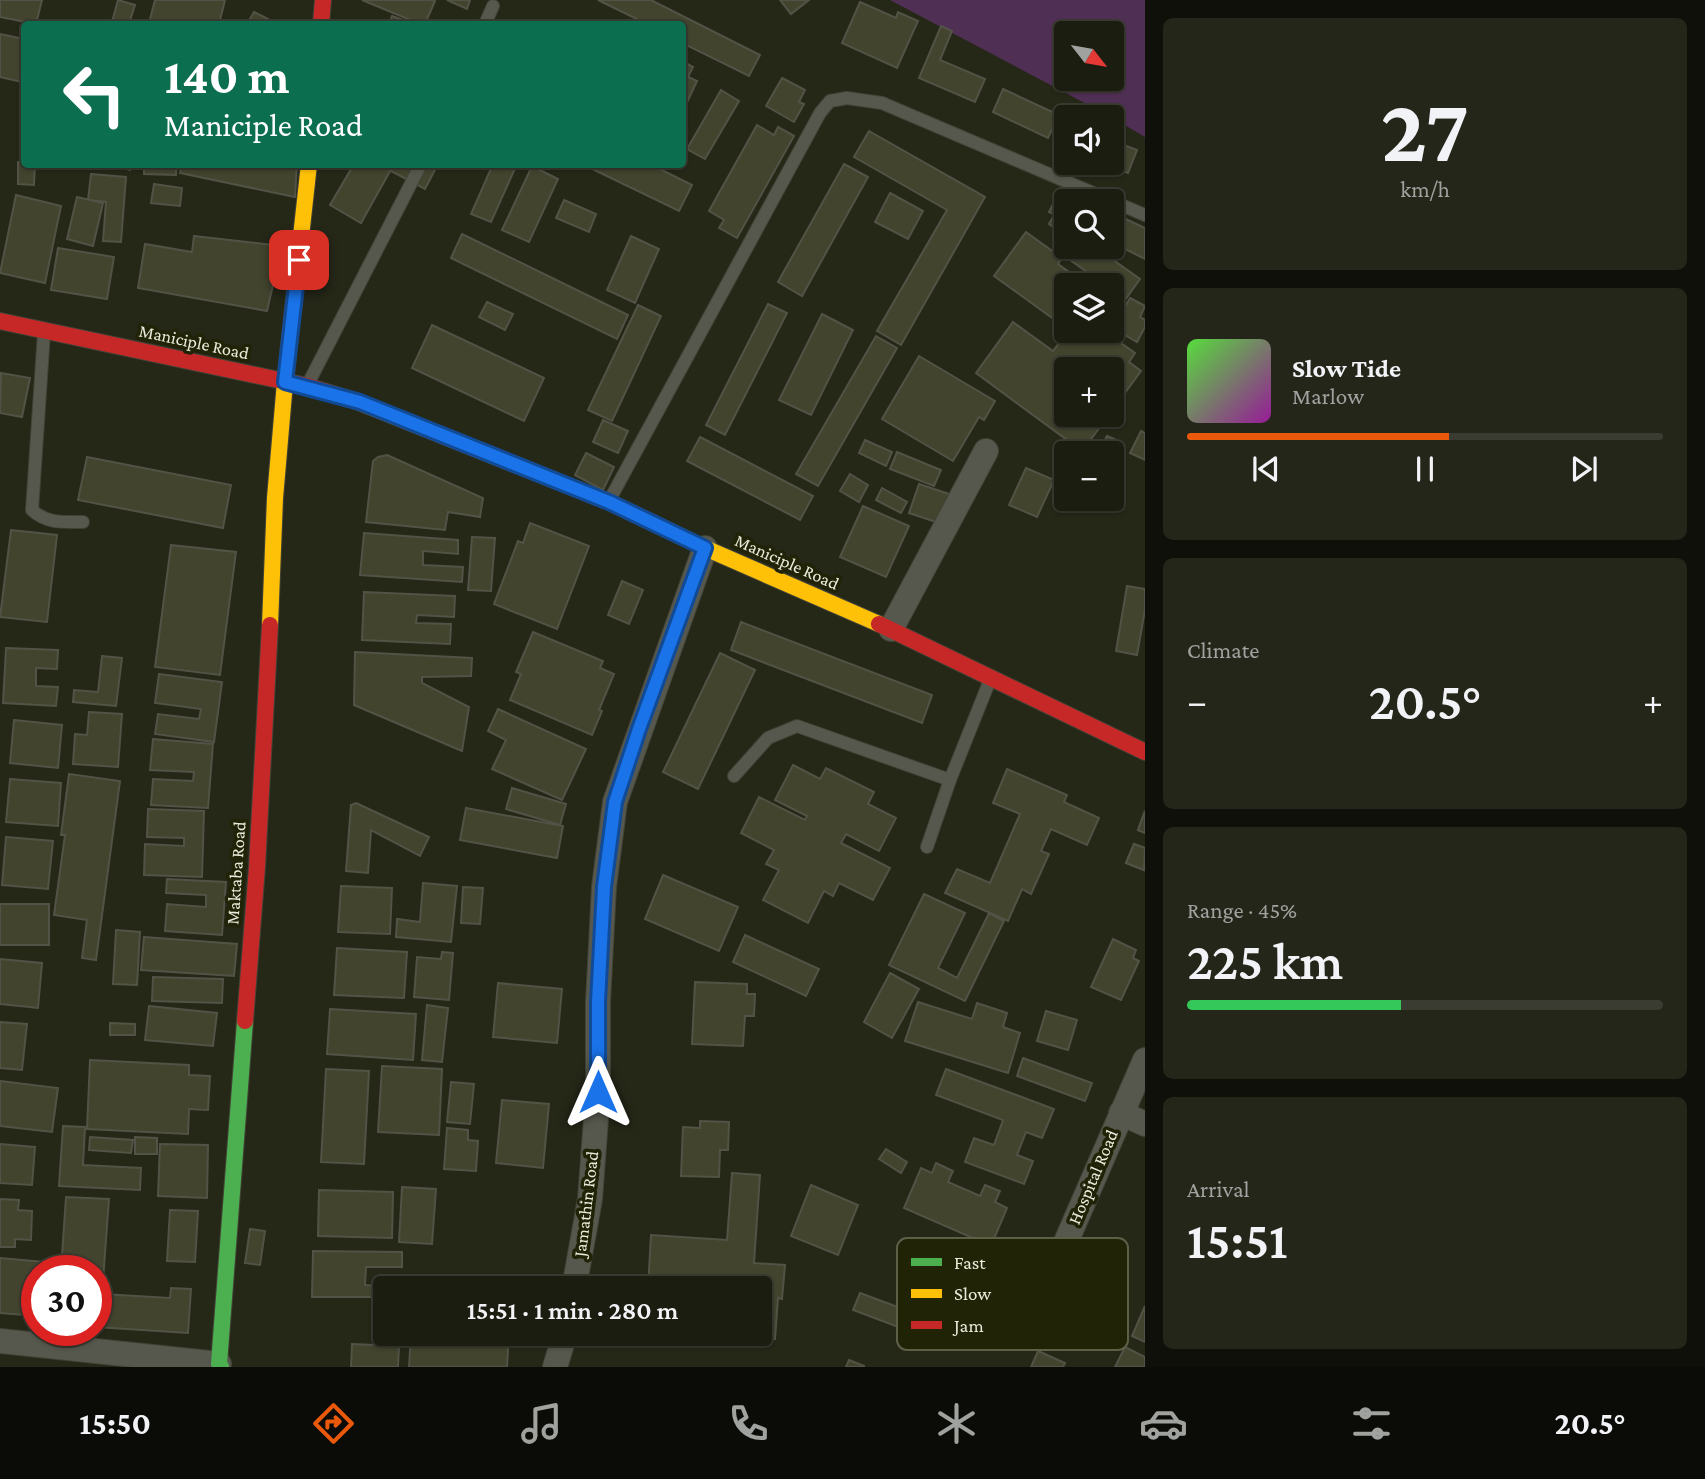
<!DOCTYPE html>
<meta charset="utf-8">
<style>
body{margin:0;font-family:"Crimson Pro",serif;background:#25261a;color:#f1f3f6;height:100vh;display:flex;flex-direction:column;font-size:26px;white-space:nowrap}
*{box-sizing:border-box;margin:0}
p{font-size:23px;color:#a0a29f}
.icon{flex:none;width:38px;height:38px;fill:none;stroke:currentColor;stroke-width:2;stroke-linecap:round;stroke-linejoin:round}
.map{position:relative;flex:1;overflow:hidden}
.drawer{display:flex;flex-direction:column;gap:18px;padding:18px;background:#0f1009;width:560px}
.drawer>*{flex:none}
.banner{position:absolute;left:21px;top:21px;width:665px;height:147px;border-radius:7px;box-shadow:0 2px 5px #0004,0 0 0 2px #3a3b31;background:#0b6e4f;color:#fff;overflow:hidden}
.needle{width:46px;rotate:121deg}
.tools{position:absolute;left:1054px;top:21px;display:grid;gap:14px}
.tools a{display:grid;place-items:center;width:70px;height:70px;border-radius:7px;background:#1c1d11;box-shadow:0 2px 5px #0004,0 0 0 2px #3a3b31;font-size:35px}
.speed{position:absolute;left:21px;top:1255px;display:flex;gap:14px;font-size:35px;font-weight:700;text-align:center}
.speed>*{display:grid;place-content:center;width:91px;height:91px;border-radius:50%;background:#1c1d11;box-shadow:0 2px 5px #0004,0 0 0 2px #3a3b31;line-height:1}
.speed .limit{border:10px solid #d22;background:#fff;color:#111}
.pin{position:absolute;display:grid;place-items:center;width:60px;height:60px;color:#fff;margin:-30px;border-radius:14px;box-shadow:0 4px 10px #0006}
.me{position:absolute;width:77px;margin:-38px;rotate:0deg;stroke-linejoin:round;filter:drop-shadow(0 0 5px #0008)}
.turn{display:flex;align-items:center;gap:24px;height:147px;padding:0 28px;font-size:32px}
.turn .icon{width:91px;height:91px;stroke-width:2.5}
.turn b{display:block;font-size:49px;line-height:60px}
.big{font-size:52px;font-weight:600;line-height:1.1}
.drawer .widget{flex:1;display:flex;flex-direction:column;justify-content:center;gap:10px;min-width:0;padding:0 24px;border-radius:10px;background:#25261a}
.drawer .dial{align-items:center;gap:0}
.dial b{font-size:91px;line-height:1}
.song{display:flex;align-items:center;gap:21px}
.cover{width:84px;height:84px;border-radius:10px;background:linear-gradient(135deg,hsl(110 70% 55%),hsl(300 70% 35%))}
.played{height:7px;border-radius:4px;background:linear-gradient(90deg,#ea580c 55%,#3a3b31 55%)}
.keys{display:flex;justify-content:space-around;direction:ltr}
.heat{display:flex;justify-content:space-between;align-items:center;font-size:38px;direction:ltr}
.charge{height:10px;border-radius:5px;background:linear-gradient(90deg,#34c759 45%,#3a3b31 0)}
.trip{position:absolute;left:373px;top:1276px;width:399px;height:70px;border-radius:7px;background:#1c1d11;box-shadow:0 2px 5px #0004,0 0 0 2px #3a3b31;font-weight:600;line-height:70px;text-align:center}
.dock{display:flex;height:112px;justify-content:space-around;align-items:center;background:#0b0c07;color:#a0a29f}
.dock .icon{width:49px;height:49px}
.dock .selected{color:#ea580c}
.dock b{font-size:32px;color:#f1f3f6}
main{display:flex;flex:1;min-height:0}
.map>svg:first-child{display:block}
.green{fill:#502f54;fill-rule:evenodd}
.building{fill:#42442e;stroke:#525346;stroke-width:2}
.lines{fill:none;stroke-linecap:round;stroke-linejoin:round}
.lane-casing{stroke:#424337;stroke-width:14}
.street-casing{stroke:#424337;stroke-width:26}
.fast-casing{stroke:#424337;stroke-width:18}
.slow-casing{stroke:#424337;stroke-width:18}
.jam-casing{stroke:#424337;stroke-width:18}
.lane{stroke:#57584d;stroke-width:12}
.street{stroke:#57584d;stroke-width:24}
.fast{stroke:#4caf50;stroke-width:16}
.slow{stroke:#ffc107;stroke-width:16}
.jam{stroke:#c62828;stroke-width:16}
.route-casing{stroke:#114b97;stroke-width:18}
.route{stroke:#1a73e8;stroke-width:12}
.labels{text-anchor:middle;stroke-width:7;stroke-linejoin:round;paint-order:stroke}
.street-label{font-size:18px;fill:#eaecdb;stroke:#212307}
.key{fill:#212307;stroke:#5d5f47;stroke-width:2}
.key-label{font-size:19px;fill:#eaecdb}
</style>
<main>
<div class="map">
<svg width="1145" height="1367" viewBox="0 0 1145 1367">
<rect width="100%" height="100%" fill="#252717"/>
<path class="green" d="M 890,0 L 1145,0 L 1145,137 L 1111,117 ZM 1066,33 L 1111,33 L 1111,79 L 1066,79 Z"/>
<g class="building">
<polygon points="0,0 42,0 36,24 0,17"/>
<polygon points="118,0 135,5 129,24 112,22"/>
<polygon points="155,0 225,0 219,24 155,24 149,23"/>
<polygon points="362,0 433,0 435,1 425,24 420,24"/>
<polygon points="447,0 470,0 467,9"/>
<polygon points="598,0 651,0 760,55 749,76 682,43 682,24 647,24"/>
<polygon points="780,0 809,0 791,14"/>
<polygon points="860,2 896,18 898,12 918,21 897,68 842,43"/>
<polygon points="254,12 268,19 265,24 247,24"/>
<polygon points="392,16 414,24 389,24"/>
<polygon points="941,26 952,31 940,60 985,79 975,102 919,78"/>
<polygon points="0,34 24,39 22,82 0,77"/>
<polygon points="682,61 693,67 688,77 697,81 682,113"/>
<polygon points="782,78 805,90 799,102 804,104 794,122 766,106"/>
<polygon points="1003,89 1059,115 1048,138 993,112"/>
<polygon points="721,90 739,101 705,159 687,149"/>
<polygon points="757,125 774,135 778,127 794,136 737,238 719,228 724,220 709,211"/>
<polygon points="869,131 985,197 901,345 877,331 947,210 854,157"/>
<polygon points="1111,140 1137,150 1128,173 1102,163 1111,163"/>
<polygon points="18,162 24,162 24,164 35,164 34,185 18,184"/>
<polygon points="108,164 132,164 130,170"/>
<polygon points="144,164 176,164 176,175 144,174"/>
<polygon points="182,164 297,164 295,197 180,173"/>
<polygon points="354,164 394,164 361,223 330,205"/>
<polygon points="395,164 438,164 425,189 391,171"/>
<polygon points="493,164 517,164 491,222 471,214"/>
<polygon points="582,164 650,164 692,185 679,211"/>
<polygon points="844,164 868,177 802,296 778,282"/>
<polygon points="532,166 558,179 529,242 502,230"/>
<polygon points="91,174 126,177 121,242 103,241 106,202 88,200"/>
<polygon points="1064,182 1103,201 1066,201 1066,220 1049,212"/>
<polygon points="154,184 182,188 180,206 151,203"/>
<polygon points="890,193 923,211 908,239 875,222"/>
<polygon points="16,195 61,206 45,283 0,273"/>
<polygon points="77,197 103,203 93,246 67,239"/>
<polygon points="564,200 596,214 589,232 556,218"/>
<polygon points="1111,212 1145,228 1145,259 1111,242"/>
<polygon points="1053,217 1066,225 1066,237 1049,224"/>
<polygon points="1026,232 1062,258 1058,264 1087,285 1066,285 1066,328 994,276"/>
<polygon points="462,234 628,315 617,339 451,258"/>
<polygon points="194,236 282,246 267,311 138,288 145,244 192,252"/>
<polygon points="631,236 659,249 635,303 607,290"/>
<polygon points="1074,247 1095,247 1140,279 1125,300 1111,290 1111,285 1105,285 1066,257"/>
<polygon points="58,248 114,257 107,299 51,290"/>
<polygon points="1130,298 1145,306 1140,317 1145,320 1145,327 1137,342 1113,328"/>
<polygon points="487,302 513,314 505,330 479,317"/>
<polygon points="1111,303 1118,308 1111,317"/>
<polygon points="768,304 787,313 725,435 706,425"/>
<polygon points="638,305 661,316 612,421 588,410"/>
<polygon points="822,314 853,330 811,415 779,400"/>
<polygon points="1013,322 1053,351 1068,331 1104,331 1135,353 1129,362 1141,371 1111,412 1111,369 1066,369 1066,415 1109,415 1082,451 976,373"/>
<polygon points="432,325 544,378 524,421 412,368"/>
<polygon points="876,336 897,348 818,486 796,474"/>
<polygon points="919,356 995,401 984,420 979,417 953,461 882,419"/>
<polygon points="1,373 30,378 22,417 0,413"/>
<polygon points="603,420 628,431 618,453 593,442"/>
<polygon points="1141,431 1145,433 1145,460 1130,453"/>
<polygon points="1107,436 1121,442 1111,461 1111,453 1098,453"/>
<polygon points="700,437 813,496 800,520 687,461"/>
<polygon points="865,440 892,452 886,466 859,453"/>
<polygon points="897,452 941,470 934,486 890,469"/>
<polygon points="586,453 614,467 603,490 575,475"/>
<polygon points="387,455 483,498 480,517 448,512 445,530 366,522 373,461 378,457"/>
<polygon points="87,457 231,485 223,528 78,500"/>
<polygon points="1026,468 1054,480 1037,517 1009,505"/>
<polygon points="850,474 868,485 859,502 840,491"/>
<polygon points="919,484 952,495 942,524 909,513"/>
<polygon points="882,488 907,502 901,513 876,500"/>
<polygon points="863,506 909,526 886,577 840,557"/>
<polygon points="530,523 589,546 557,629 494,604 518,541 523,543"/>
<polygon points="11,530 57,535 47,622 0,617"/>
<polygon points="364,533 458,540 458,554 423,551 423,565 463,567 462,582 360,575"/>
<polygon points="472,537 495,538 491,591 468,590"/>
<polygon points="171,545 236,552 220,675 155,667"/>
<polygon points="622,581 643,590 629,624 608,615"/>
<polygon points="1127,586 1145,589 1145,610 1137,655 1116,651"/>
<polygon points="364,592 455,596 454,617 417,615 416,623 451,624 450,644 362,640"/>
<polygon points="741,622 932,695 922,723 731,650"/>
<polygon points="533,632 603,661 600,668 614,674 599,710 602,711 592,735 510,700 521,674 516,672"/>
<polygon points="6,648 58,650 57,669 36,668 36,686 58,687 56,706 3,703"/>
<polygon points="355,652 472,658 471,676 422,677 422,683 469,707 462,751 354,705"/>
<polygon points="720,653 755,670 698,789 663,772"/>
<polygon points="102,656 122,658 116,706 73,702 74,690 98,692"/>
<polygon points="159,674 222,682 214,742 155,734 158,714 199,719 201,709 155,703"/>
<polygon points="498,709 586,749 562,800 492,769 506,740 488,731"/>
<polygon points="89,712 122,714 118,767 73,764 75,734 87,735"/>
<polygon points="14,720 62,725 58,768 10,763"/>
<polygon points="153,739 213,744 208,808 151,805 153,779 193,781 194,772 150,770"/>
<polygon points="793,765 820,779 826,768 874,792 868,804 896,818 879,851 846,834 841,843 890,868 873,900 839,883 833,896 824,891 808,923 763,900 779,870 766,864 774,850 741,833 759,797 805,820 807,816 775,800"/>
<polygon points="1007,769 1067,795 1064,802 1099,818 1087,845 1051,829 1041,851 1049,854 1031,894 1022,889 1008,921 945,893 957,869 990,883 1020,814 993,803"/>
<polygon points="69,774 120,781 96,960 82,958 87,920 54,915 65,835 61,835"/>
<polygon points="10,779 61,783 58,826 6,822"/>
<polygon points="512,788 566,804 560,825 506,809"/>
<polygon points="356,803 429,837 420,856 371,830 368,873 346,871 351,805"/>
<polygon points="466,808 563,826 557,858 460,840"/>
<polygon points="148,809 204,811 202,877 144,875 145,844 184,846 184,838 147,837"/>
<polygon points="1145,811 1145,833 1138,830"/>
<polygon points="1145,811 1145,833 1138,830"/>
<polygon points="6,837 53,841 48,889 2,885"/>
<polygon points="1134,844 1145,848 1144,870 1126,863"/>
<polygon points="1134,844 1145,848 1144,870 1126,863"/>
<polygon points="663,875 738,907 719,951 645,919"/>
<polygon points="167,879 226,882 222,935 165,931 167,904 206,907 206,895 166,893"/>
<polygon points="423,883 457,886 451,942 396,937 397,919 420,922"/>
<polygon points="341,886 392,888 390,934 338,932"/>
<polygon points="463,887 483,888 480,924 461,923"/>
<polygon points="924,894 965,913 938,968 957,978 989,913 1004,921 965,1001 889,965"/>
<rect x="0" y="904" width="49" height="41"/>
<polygon points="116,930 140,932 137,985 113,984"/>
<polygon points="745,935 819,969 806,996 733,962"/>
<polygon points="144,937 237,944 234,976 141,970"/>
<polygon points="1113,939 1136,950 1133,958 1139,961 1121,1000 1091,987"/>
<polygon points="337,948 407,952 404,998 334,995"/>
<polygon points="442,952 453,953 449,1000 414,997 417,957 441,959"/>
<polygon points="0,959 42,963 38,1008 0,1004"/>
<polygon points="890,973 919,989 892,1038 864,1022"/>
<polygon points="153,977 223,979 222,1003 152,1001"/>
<polygon points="695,982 747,984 747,994 755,994 754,1016 745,1016 743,1046 692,1044"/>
<polygon points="498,983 562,989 557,1043 493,1037"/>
<polygon points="918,1002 972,1019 977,1003 1007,1013 1003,1027 1020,1033 1008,1073 905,1041"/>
<polygon points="427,1005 448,1008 442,1062 422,1060"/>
<polygon points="149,1006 217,1013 213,1046 145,1040"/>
<polygon points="330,1009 416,1014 413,1060 327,1054"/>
<polygon points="1046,1011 1077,1020 1068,1050 1037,1041"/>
<polygon points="0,1022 27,1024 22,1070 0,1068"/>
<polygon points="110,1023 135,1024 135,1035 110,1035"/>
<polygon points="1023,1058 1092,1083 1085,1101 1017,1076"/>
<polygon points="90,1060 189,1065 189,1075 210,1076 208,1110 189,1109 188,1134 87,1129"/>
<polygon points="382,1066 442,1069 439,1135 378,1132"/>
<polygon points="326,1069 369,1071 364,1164 321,1162"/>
<polygon points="946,1069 1054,1109 1042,1138 1026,1132 1017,1155 1033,1161 1024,1184 965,1162 974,1138 994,1145 1003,1120 936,1095"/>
<polygon points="0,1081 58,1088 52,1132 0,1126"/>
<polygon points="451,1082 474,1084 470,1124 447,1122"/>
<polygon points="502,1100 549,1104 543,1168 496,1163"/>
<polygon points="700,1121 729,1122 728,1150 720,1150 719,1177 681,1176 683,1127 700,1128"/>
<polygon points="63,1126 85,1127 83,1165 141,1168 140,1190 59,1186"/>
<polygon points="447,1128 468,1130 468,1140 478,1141 476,1171 444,1169"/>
<polygon points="90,1137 133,1140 131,1153 89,1150"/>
<polygon points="135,1137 157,1138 157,1154 135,1154"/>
<polygon points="0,1144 35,1147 32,1185 0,1183"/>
<polygon points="160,1144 208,1145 207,1198 158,1196"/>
<polygon points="886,1149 907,1162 901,1173 879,1159"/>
<polygon points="936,1163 953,1171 948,1182 980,1196 985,1185 1000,1191 995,1202 1007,1208 991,1246 904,1208 921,1168 932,1173"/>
<polygon points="732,1173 760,1175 754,1263 785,1265 782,1299 778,1298 775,1339 687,1334 760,1334 760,1288 648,1288 651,1235 727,1240"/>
<polygon points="811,1185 858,1205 838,1255 791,1236"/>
<polygon points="402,1187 436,1189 432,1244 399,1242"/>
<polygon points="319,1190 393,1192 392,1238 318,1236"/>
<polygon points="66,1197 109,1199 102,1294 170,1298 171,1288 191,1289 188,1333 96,1327 96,1270 61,1270"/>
<polygon points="0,1199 19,1200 18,1210 32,1211 31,1240 15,1239 15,1247 0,1247"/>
<polygon points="170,1210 198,1211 195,1262 167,1261"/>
<polygon points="250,1229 265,1231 260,1265 245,1263"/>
<polygon points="313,1251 402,1252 402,1267 366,1267 365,1285 397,1286 397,1288 385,1288 385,1297 312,1297"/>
<polygon points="0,1258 55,1263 55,1270 37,1270 37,1316 0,1313"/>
<polygon points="860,1293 960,1330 954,1348 853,1310"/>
<polygon points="1145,1306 1145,1342 1132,1336"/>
<polygon points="411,1334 509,1334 507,1367 409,1367"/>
<polygon points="352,1344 399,1346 398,1367 351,1367"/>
<polygon points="1125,1347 1145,1357 1145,1367 1115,1367"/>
<polygon points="1038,1351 1065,1363 1063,1367 1031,1367"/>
<polygon points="849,1360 864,1366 864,1367 846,1367"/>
</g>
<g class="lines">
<defs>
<g id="lane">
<polyline points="485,24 493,6"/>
<path d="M 44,333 L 32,510 C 47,524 64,522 83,522"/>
<polyline points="309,382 421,164"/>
<polyline points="609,501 820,113 830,101 847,98 882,103 1145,215"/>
<polyline points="734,776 768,738 797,726 950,780"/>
<polyline points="927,847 950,780 990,680"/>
</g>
<g id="street">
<polyline points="891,629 986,451"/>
<polyline points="1121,1113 1145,1124"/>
<polyline points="574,1288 590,1199 598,1092 598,1002 604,887 615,802 705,548"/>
<polyline points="1026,1334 1145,1060"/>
<polyline points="0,1341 219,1364"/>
<polyline points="555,1367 565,1334"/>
</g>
<polyline id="fast" points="221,1367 219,1364 245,1021"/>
<g id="slow">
<polyline points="356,401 609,502 705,548 879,624"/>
<polyline points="270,625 275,498 285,382 309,164"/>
</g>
<g id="jam">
<polyline points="321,24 323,0"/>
<polyline points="0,321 307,386 356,401"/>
<polyline points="879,624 1145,752"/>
<polyline points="245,1021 257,867 270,625"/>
</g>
</defs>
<use href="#lane" class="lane-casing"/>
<use href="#street" class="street-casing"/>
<use href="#fast" class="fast-casing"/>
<use href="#slow" class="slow-casing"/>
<use href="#jam" class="jam-casing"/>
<use href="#lane" class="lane"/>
<use href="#street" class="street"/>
<use href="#fast" class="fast"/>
<use href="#slow" class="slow"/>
<use href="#jam" class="jam"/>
</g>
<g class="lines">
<defs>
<polyline id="route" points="299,260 285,382 360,402 609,502 705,548 639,729 615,802 604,887 598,1002 598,1092"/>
</defs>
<use href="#route" class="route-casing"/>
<use href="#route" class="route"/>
</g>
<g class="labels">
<g class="street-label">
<text transform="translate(194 342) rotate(12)" y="6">Maniciple Road</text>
<text transform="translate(787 562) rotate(24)" y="6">Maniciple Road</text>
<text transform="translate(236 873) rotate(-86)" y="6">Maktaba Road</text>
<text transform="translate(1093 1177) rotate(-67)" y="6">Hospital Road</text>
<text transform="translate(586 1204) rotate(-83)" y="6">Jamathin Road</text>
</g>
</g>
<rect x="897" y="1238" width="231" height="112" rx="10" class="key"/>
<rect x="911" y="1258" width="31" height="8" fill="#4caf50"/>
<rect x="911" y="1289" width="31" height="9" fill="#ffc107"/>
<rect x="911" y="1321" width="31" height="8" fill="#c62828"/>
<g class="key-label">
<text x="954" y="1269">Fast</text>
<text x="954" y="1300">Slow</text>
<text x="954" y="1332">Jam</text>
</g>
</svg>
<div class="tools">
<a><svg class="needle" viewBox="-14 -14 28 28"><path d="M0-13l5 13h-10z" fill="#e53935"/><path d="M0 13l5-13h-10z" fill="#a0a29f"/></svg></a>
<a><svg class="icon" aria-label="sound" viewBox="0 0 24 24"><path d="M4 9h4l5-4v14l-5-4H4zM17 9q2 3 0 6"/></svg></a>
<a><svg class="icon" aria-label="search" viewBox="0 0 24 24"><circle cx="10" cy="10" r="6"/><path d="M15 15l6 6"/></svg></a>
<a><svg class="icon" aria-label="layers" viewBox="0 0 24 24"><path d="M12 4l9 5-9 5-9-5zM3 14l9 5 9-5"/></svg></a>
<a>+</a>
<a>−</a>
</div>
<div class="speed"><div class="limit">30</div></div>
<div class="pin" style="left:299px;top:260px;background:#d93025"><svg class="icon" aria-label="arrive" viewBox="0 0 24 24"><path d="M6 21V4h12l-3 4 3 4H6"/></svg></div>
<svg class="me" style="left:598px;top:1092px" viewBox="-20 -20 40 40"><path d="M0-17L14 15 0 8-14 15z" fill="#1a73e8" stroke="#fff" stroke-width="4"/></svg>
<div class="trip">15:51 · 1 min · 280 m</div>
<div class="banner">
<div class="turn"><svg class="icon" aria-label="left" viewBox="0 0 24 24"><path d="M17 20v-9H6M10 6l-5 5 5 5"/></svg><div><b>140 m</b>Maniciple Road</div></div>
</div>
</div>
<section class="drawer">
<div class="widget dial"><b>27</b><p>km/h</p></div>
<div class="widget">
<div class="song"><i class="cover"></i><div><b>Slow Tide</b><p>Marlow</p></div></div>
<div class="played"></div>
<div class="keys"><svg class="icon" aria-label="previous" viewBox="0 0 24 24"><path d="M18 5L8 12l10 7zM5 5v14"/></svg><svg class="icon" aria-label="pause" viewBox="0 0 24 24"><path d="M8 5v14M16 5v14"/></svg><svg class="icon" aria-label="next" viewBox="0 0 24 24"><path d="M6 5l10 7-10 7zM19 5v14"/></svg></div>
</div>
<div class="widget"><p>Climate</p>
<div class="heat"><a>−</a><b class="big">20.5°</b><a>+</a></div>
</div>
<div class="widget"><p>Range · 45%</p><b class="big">225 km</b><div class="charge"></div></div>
<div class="widget"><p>Arrival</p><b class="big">15:51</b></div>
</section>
</main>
<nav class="dock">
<b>15:50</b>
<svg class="icon selected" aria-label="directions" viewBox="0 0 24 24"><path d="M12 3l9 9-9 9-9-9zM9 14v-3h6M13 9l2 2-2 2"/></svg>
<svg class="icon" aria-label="music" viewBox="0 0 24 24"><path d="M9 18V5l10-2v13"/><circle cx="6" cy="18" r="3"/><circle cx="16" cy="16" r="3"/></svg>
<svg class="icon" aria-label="phone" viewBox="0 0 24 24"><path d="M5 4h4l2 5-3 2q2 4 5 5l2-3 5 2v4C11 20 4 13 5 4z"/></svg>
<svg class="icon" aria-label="climate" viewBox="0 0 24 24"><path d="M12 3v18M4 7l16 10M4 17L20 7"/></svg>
<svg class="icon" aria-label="car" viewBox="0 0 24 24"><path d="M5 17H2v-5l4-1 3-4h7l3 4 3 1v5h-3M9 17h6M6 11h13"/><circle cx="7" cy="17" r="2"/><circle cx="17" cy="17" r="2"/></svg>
<svg class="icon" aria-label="filters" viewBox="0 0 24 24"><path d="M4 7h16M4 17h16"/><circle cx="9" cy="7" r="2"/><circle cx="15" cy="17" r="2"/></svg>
<b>20.5°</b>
</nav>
